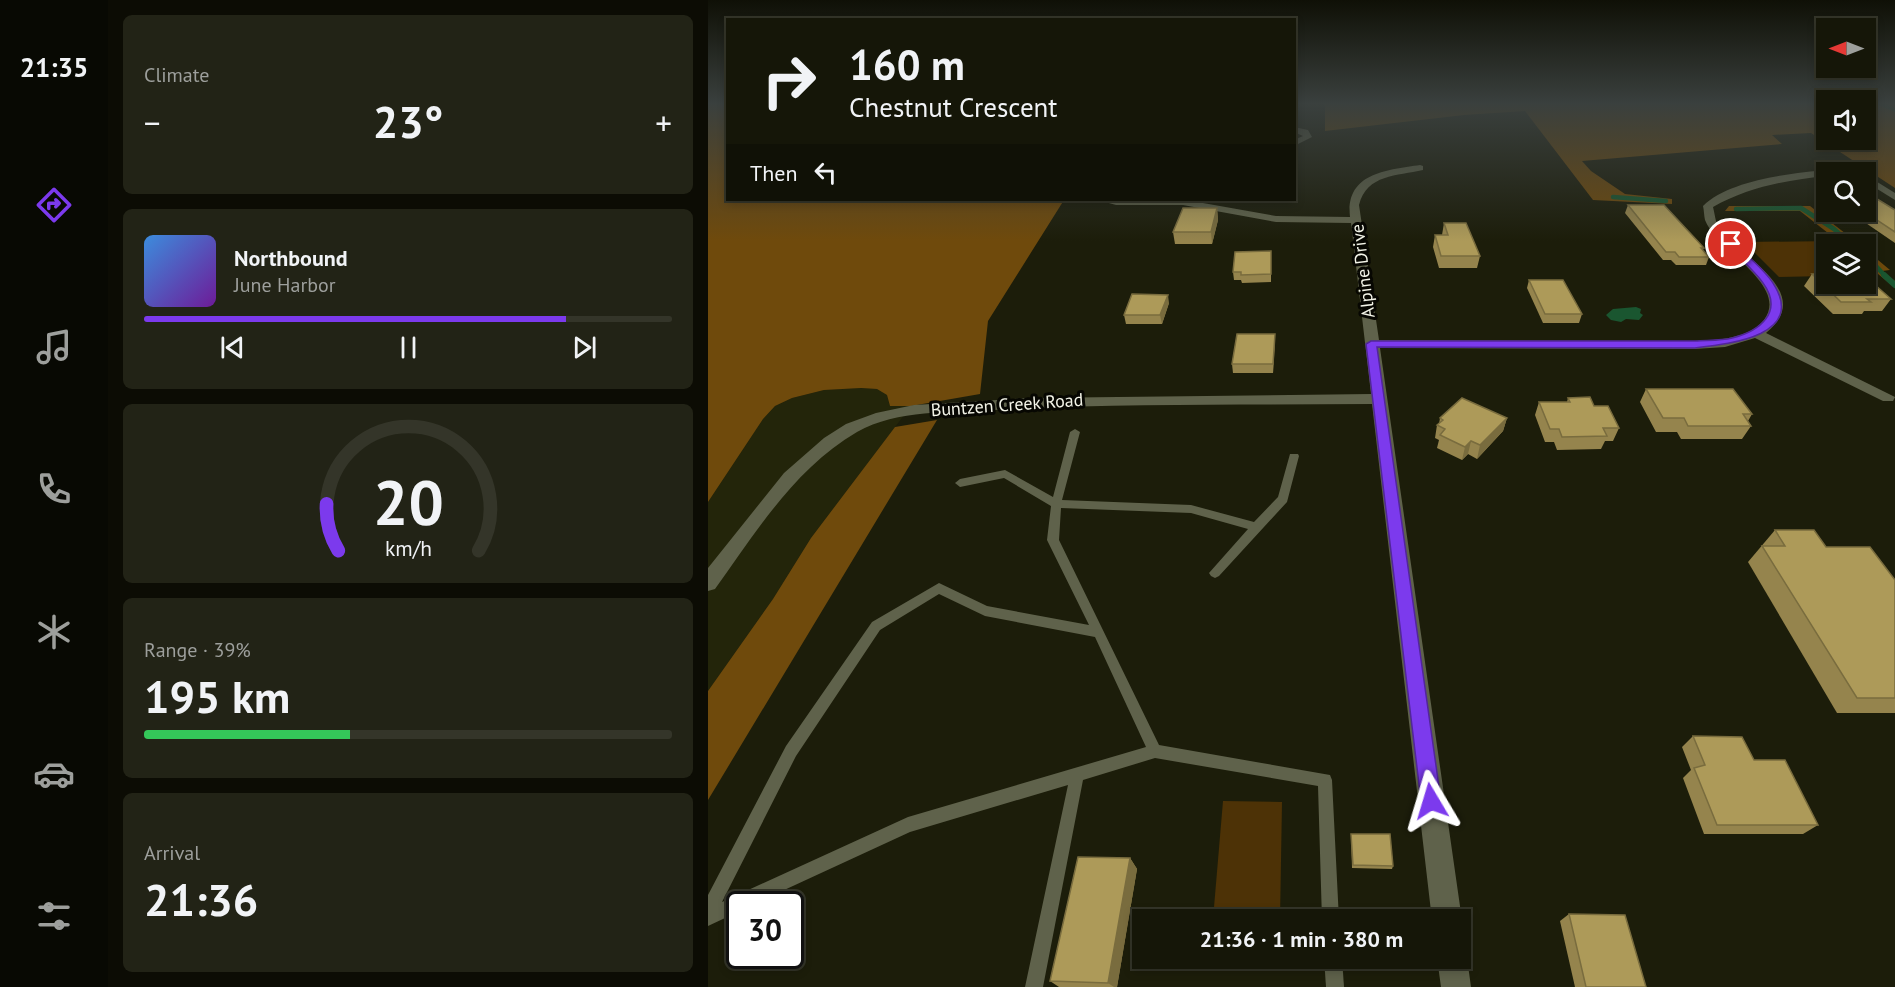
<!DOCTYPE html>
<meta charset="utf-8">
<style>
body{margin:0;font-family:"PT Sans",sans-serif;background:#222316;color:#f1f3f6;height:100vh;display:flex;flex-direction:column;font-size:22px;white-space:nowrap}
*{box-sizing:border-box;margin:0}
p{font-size:20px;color:#9d9f9c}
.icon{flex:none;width:33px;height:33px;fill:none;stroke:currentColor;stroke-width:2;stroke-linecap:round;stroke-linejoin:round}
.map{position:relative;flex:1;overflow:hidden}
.details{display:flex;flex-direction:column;gap:15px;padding:15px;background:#0c0c04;width:600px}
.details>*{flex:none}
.guide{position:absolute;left:18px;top:18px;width:570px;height:183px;border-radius:0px;box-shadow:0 3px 9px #0003,0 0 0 2px #343529;background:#151608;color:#f1f3f6;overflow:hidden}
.needle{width:39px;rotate:270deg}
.fabs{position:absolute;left:1108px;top:18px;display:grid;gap:12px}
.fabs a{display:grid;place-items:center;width:60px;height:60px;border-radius:0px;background:#151608;box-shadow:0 3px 9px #0003,0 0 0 2px #343529;font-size:30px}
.speed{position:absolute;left:18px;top:891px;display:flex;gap:12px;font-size:30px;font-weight:700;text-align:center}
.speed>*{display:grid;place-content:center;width:78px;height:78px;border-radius:50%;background:#151608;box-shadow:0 3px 9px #0003,0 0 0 2px #343529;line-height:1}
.speed .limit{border:3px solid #111;border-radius:9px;background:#fff;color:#111}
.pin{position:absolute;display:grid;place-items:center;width:51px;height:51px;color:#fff;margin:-26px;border:3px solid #fff;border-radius:50%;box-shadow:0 2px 6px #0007}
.me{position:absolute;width:66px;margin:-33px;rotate:353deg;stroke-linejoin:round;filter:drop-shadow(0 0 4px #0008)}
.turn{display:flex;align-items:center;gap:21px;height:126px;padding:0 24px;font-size:27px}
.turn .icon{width:78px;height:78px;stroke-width:2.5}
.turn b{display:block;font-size:42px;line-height:51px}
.then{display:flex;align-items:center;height:57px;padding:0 24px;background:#0003;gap:12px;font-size:22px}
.big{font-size:45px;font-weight:700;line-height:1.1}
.details .card{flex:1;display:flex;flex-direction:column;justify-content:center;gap:9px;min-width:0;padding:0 21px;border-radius:9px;background:#222316}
.details .dial{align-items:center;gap:0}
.dial svg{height:156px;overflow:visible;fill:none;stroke:#343529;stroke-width:7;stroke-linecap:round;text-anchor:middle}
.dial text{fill:#f1f3f6;stroke:none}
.song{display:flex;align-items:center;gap:18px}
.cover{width:72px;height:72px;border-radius:9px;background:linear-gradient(135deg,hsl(210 70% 55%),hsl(280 70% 35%))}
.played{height:6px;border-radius:3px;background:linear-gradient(90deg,#7c3aed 80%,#343529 80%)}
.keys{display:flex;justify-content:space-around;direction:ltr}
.heat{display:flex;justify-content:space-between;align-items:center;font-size:33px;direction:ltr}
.charge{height:9px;border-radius:4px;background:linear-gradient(90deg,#34c759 39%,#343529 0)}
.trip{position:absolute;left:424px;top:909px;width:339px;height:60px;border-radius:0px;background:#151608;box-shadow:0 3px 9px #0003,0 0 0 2px #343529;font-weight:700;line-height:60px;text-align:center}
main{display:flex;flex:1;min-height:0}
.tab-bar{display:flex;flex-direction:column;width:108px;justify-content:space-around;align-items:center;background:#080903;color:#9d9f9c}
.tab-bar .icon{width:42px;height:42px}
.tab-bar .selected{color:#7c3aed}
.tab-bar b{font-size:27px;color:#f1f3f6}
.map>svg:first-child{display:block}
.built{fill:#23250a}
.green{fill:#4d3206}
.forest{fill:#6f4a0c}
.water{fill:#1a5630}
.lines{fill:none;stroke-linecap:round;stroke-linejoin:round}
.stream-far2{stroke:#1a5630;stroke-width:4}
.stream-far1{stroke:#1a5630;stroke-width:4.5}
.stream{stroke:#1a5630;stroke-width:6}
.lane{fill:#5f624b;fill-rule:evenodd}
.street{fill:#5f624b;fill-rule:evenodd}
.wall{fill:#95844d}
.shaded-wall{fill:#796c3e}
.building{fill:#ad9a59;stroke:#796c3e;stroke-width:1.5}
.route{fill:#7c3aed;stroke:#51269a;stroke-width:1.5}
.labels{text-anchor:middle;stroke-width:6;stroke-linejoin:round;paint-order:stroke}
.street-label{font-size:18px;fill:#f3f4e8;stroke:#070702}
</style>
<main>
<nav class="tab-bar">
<b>21:35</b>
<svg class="icon selected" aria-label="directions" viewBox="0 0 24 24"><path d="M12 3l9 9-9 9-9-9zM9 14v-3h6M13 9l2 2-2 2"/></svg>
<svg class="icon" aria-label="music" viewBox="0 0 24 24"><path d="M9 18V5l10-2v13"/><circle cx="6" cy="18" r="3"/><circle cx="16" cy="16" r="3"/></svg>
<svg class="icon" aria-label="phone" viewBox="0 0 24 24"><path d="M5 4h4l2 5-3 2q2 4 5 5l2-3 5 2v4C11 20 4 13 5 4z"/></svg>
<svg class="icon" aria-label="climate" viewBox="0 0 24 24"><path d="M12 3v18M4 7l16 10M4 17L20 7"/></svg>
<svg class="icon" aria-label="car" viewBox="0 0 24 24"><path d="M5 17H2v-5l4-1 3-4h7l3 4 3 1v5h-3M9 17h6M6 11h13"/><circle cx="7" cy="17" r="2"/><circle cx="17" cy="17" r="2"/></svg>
<svg class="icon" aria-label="filters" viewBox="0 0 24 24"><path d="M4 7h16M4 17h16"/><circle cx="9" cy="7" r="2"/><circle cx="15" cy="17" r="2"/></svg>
</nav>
<section class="details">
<div class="card"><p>Climate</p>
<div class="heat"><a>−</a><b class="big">23°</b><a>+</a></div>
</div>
<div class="card">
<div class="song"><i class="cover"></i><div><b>Northbound</b><p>June Harbor</p></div></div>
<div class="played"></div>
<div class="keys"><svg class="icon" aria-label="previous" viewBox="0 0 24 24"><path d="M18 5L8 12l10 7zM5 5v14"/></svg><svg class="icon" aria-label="pause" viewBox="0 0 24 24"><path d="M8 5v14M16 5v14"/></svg><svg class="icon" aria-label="next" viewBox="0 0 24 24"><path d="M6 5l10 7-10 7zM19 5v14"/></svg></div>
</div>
<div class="card dial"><svg viewBox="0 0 100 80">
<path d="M14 69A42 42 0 1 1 86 69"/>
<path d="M14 69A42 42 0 0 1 8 45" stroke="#7c3aed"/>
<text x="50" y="56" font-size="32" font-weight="700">20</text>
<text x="50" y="72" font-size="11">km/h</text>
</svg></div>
<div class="card"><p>Range · 39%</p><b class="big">195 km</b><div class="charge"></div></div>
<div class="card"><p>Arrival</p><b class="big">21:36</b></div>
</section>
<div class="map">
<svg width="1187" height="987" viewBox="0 0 1187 987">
<rect width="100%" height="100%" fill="#1c1d0a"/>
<polygon class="built" points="153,388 169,389 179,395 182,406 203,406 103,538 65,599 0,691 0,502 55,419 67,406 84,398 116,390"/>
<g class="green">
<polygon points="1129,241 1134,244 1119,244 1119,276 1071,277 1036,242"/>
<polygon points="515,801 574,802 572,919 505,919"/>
</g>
<g class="forest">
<polygon points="0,103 19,103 20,200 356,200 280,321 272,394 203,406 182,406 179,395 169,389 153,388 116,390 84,398 67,406 55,419 0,502"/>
<polygon points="617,103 1119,103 1119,140 1158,140 1158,103 1187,103 1187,188 1103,133 1064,135 1074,144 874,161 883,171 917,194 964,199 964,204 885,200 817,111 756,115 617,131"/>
<polygon points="1021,206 1102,206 1151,244 1134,244 1092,211 1017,211"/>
<polygon points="1158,250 1182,270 1174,271 1187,281 1187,288 1158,264"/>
<polygon points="229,420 0,800 0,691 65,599 103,538 187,427"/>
</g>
<polygon class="water" points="928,307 933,309 932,313 935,315 931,320 918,319 913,322 903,320 898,315 905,309"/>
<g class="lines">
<polyline class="stream-far2" points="1171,103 1187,110"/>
<g class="stream-far1">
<polyline points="905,197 958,201"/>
<polyline points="1028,209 1093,208 1126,229 1143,244"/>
<polyline points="1158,255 1177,276"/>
</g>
<polyline class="stream" points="1176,275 1187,285"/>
<g class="lane">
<path d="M 367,429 L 372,432 L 354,500 L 483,505 L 546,522 L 570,497 L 582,454 L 590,454 L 591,456 L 579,502 L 511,576 L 507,578 L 503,576 L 501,573 L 540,529 L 483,513 L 353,508 L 351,540 L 451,745 L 622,775 L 624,780 L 631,920 L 614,920 L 610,786 L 447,758 L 375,780 L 335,987 L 317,987 L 360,785 L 202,832 L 46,904 L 32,904 L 32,911 L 0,926 L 0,895 L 78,746 L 164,622 L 231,583 L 279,606 L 381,625 L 339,540 L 343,506 L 296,478 L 252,487 L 247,483 L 252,479 L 297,470 L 345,497 L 362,432 ZM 231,594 L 277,616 L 387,637 L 438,747 L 200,817 L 14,902 L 88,756 L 172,630 Z"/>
<polygon points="616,958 634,958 636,987 618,987"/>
</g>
<g class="street">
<polygon points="586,127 600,130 604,137 586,146 586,140 595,136 586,132"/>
<path d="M 712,165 L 715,166 L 715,170 C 689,176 659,174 651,205 L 671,340 L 987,341 C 1009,340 1041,339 1056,320 C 1082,285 1008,250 997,220 C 996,216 996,210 995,206 C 1021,180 1083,173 1119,170 L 1123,172 L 1119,172 L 1119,176 C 1079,180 1041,187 1005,207 C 1006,211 1007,217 1008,221 C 1025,256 1111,290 1058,333 L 1187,397 L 1185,401 L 1175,401 L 1047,338 L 1017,347 L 987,349 L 672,348 L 754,920 L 753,921 L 753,920 L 724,920 L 664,404 C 538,405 413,403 287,410 C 242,413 190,409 149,432 C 87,468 48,532 7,589 L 0,591 L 0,568 L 76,473 L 116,438 L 138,424 L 168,413 L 206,405 L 322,398 L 663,394 L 643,223 L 568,222 L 475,205 L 408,205 L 390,200 L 478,200 L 568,216 L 642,217 C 637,173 679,170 712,165 Z"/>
<polygon points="1129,169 1150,169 1155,172 1124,172"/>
<polygon points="1158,175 1187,193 1187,200 1158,182"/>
<polygon points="753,947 759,958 763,987 733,987 729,958 753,958"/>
</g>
</g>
<g class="wall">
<polygon points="920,205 996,248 995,250 1001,257 998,265 968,265 963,260 955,260 917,213"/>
<polygon points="509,208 510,220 504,244 467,244 465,232"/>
<polygon points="1187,210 1187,243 1149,217 1152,212"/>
<polygon points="736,223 772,256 769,268 731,268 725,247 727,235 734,235"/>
<polygon points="563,251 563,282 534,283 533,280 526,280 525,272"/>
<polygon points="1104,274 1183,299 1174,311 1156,311 1154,314 1125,314 1096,286"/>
<polygon points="821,280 874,314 871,323 835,323 819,288"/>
<polygon points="461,303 454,324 418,324 416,315"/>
<polygon points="567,334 565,373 525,373 524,364"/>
<polygon points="938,389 1044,414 1040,421 1043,426 1034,439 973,439 969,432 948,432 932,402"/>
<polygon points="860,398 886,406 911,428 905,441 897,441 893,449 849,450 846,442 837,442 827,415 831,402 859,402"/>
<polygon points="732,418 799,418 795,431 769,459 760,454 754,460 729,448 731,440 727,438 729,425 731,424"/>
<polygon points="1067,530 1118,547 1187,580 1187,713 1129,713 1040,562"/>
<polygon points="985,736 1046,760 1110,825 1095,834 996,834 975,778 983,770 974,747"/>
<polygon points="643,834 685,866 684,869 644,868"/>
<polygon points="422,858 429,869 409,987 351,987 342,981"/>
<polygon points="861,914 938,987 867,987 852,921"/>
</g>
<g class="shaded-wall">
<polygon points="509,208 510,220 504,244 503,232"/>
<polygon points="460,295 461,303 454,324 452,315"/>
<polygon points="567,334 567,343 565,373 565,364"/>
<polygon points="799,418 795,431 769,459 772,445"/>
<polygon points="763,441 760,454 754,460 757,447"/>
<polygon points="422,858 429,869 409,987 406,987 400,983"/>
</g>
<g class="building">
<polygon points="1169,199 1187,210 1187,232 1157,212 1158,212 1158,209 1161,209"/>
<polygon points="920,205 956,205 996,248 993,248 1001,257 971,257 967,252 958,252"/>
<polygon points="475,208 509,208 503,232 465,232"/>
<polygon points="736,223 758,223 772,256 733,256 727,235 740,235"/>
<polygon points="563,251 563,274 533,275 533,272 525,272 527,252"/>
<polygon points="1104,274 1119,274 1119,284 1158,284 1158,278 1159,278 1183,299 1159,299 1163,302 1133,302"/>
<polygon points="821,280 855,280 874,314 837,314"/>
<polygon points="424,294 460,295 452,315 416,315"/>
<polygon points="529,334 567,334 565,364 524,364"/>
<polygon points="938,389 1025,389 1044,414 1035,414 1043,426 980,426 976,418 955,418"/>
<polygon points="882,397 886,406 900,406 911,428 895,428 899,436 854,437 851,429 842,429 831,402 862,402 860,398"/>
<polygon points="754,398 799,418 772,445 763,441 757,447 732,435 737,429 729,425 735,420 732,418"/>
<polygon points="1067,530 1106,530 1118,547 1162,547 1187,580 1187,698 1149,698 1054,546 1077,546"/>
<polygon points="985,736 1034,737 1046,760 1077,760 1110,825 1009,825 986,768 997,765"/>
<polygon points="643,834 682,834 685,866 645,865"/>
<polygon points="370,857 422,858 400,983 342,981"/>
<polygon points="861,914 917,915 938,987 878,987"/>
</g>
<linearGradient id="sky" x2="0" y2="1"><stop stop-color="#0f1006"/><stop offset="0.43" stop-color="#3a403e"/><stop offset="1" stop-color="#3a403e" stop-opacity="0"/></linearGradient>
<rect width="1187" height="241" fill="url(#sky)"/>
<path class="route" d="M 1020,243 L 1026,243 C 1038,255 1055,268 1065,283 C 1099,336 1022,344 987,348 L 669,347 L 733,801 L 730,808 L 723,811 L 716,808 L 713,801 L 658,344 L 663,341 L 987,341 C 999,340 1012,341 1024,338 C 1052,331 1076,312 1055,283 C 1046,270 1031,258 1020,246 Z"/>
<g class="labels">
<g class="street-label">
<text transform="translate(655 271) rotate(-97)" y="6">Alpine Drive</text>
<text transform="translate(299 405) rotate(-4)" y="6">Buntzen Creek Road</text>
</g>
</g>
</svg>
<div class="fabs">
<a><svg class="needle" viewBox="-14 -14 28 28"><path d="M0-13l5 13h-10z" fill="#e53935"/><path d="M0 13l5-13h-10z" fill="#9d9f9c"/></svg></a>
<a><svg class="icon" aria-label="sound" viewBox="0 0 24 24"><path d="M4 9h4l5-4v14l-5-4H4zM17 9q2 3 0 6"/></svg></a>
<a><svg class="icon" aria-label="search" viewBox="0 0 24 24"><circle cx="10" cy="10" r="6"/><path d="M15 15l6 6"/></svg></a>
<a><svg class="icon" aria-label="layers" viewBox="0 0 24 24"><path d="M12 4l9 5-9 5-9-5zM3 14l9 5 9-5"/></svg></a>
</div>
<div class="speed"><div class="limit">30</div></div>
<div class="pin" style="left:1023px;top:244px;background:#d93025"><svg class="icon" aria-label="arrive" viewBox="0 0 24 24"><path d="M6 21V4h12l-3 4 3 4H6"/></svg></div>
<svg class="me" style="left:723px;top:801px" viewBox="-20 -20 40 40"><path d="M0-17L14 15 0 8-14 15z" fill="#7c3aed" stroke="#fff" stroke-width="4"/></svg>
<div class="trip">21:36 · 1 min · 380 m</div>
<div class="guide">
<div class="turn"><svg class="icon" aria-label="right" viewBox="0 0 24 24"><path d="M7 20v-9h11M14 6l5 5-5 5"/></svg><div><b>160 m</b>Chestnut Crescent</div></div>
<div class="then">Then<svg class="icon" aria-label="left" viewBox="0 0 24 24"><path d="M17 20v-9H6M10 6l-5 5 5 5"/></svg></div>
</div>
</div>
</main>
